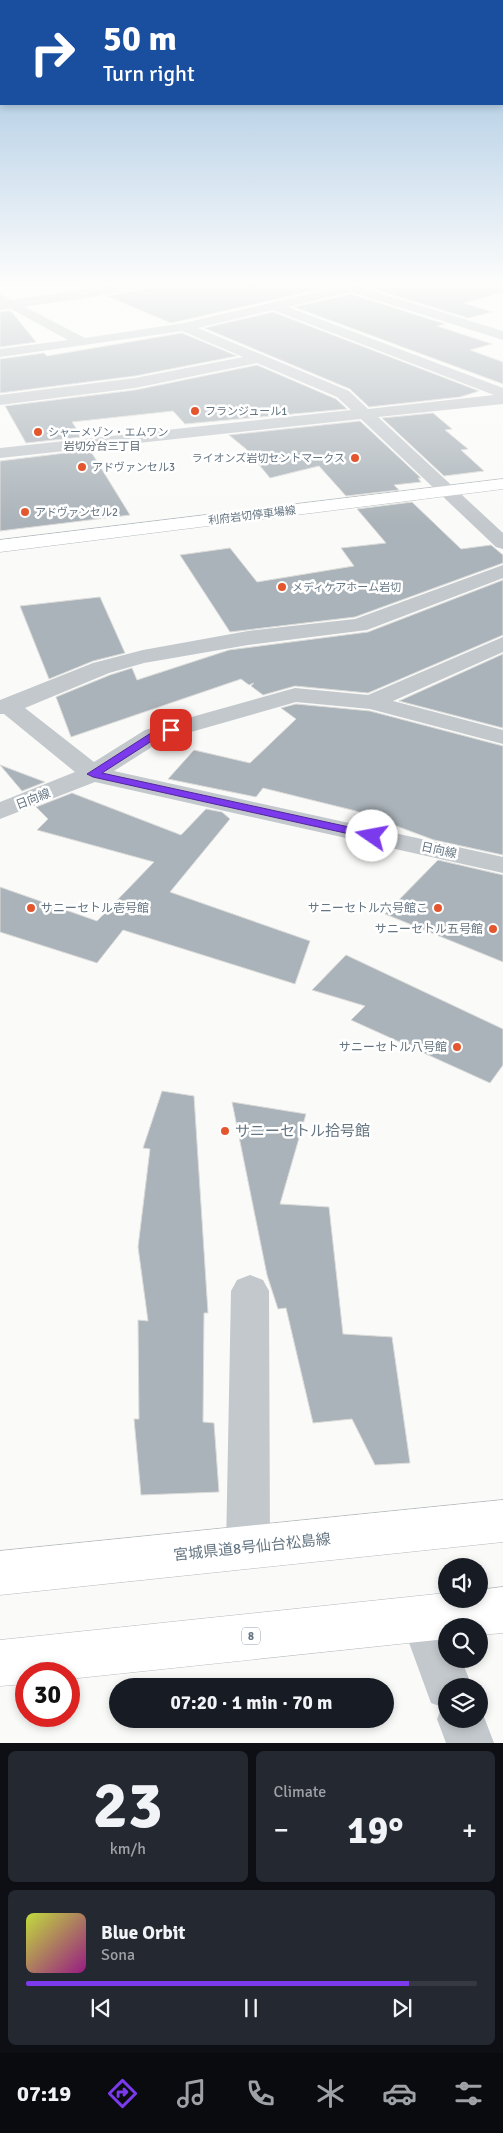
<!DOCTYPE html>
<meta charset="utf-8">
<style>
body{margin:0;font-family:Signika,"Noto Sans JP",sans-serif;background:#242831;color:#f1f3f6;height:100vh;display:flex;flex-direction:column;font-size:19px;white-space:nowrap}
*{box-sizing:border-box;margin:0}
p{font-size:16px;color:#9ea1a6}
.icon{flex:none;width:28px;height:28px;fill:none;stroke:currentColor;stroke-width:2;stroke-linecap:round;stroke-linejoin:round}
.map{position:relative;height:1743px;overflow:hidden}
.drawer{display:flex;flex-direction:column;gap:8px;padding:8px;background:#0d0f14;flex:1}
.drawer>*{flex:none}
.hud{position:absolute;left:0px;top:0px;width:504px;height:105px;box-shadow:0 2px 8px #0003;background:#1a4fa0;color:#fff;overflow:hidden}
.fabs{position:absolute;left:438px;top:1558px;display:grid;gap:10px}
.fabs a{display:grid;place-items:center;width:50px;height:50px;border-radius:50%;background:#171b24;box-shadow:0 2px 8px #0003;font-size:25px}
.speed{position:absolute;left:15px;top:1662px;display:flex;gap:10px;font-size:25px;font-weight:700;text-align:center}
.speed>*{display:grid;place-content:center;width:65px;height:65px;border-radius:50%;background:#171b24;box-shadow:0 2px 8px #0003;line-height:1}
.speed .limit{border:8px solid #d22;background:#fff;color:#111}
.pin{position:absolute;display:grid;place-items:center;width:42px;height:42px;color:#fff;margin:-21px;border-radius:10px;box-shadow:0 2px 8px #0006}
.me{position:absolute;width:55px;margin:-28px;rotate:282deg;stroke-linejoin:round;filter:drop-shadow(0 0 4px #0008)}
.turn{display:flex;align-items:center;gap:18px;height:105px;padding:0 20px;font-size:22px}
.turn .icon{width:65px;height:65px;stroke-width:2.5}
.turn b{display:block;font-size:35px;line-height:42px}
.big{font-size:38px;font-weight:700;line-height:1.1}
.drawer .card{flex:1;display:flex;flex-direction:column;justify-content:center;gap:8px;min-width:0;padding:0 18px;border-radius:8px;background:#242831}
.drawer .dial{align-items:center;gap:0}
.dial b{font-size:65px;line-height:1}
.song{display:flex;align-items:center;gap:15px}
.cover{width:60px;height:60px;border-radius:8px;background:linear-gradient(135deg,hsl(70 70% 55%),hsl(310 70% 35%))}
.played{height:5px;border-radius:2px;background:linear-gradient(90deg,#7c3aed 85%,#363941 85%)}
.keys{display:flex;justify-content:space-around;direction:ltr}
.heat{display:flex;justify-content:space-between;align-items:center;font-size:28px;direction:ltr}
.drawer .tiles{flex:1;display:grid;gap:8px;grid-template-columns:1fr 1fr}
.card:last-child{grid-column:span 2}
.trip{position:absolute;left:109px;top:1678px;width:285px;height:50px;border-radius:25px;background:#171b24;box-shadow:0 2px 8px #0003;font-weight:700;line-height:50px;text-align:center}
.tab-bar{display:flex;height:80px;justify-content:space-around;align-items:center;background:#090b0e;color:#9ea1a6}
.tab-bar .icon{width:35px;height:35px}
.tab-bar .current{color:#7c3aed}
.tab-bar b{font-size:22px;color:#f1f3f6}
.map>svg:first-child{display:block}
.building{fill:#aab3b9;stroke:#dcdcda}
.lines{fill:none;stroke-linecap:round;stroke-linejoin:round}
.secondary-casing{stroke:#b3babf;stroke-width:1}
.primary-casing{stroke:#b5babe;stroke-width:1}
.minor{fill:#c3c8cc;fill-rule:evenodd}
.tertiary{fill:#c3c8cc;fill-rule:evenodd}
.secondary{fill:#fff;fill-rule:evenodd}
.primary{fill:#fff;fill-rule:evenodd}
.route{fill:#7c3aed;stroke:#51269a}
.poi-dot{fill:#e4572e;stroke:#fff;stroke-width:2}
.labels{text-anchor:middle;stroke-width:5;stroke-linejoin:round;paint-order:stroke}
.far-poi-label{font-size:11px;fill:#657683;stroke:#fff;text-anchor:start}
.far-neighbourhood-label{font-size:11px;fill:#57646e;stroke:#fff}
.far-street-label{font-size:11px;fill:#657683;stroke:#fff}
.shield{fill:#fff;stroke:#939fa8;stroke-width:1}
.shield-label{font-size:11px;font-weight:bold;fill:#657683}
.street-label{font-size:12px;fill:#657683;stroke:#fff}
.poi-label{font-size:12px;fill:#657683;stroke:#fff;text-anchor:end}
.near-poi-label{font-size:15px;fill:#657683;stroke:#fff;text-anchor:start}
.near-street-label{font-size:15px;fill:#657683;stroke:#fff}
</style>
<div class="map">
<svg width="503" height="1743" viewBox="0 0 503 1743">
<rect width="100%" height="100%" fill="#fafaf8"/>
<g class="building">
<polygon points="71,281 127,281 85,287"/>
<polygon points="165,281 491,281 503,288 503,292 464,303 492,312 468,318 351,282 171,323 107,296 156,287"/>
<polygon points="351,294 445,324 437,326 492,344 470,350 503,362 503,384 294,307"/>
<polygon points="10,311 12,312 36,342 0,347 0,312"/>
<polygon points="273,312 479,391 460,397 369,407 350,389 204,328"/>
<polygon points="182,333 237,356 135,376 0,393 0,359 44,353 47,356"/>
<polygon points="257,365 336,399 347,409 185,424 173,411 72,422 82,437 26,443 5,406 135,390"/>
<polygon points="433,413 452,429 445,430 468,449 461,450 484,471 444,476 382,418"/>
<polygon points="360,421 421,478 418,478 421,482 394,485 399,490 346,496 319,466 270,478 246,449 229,435"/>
<polygon points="90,450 130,515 0,531 0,461"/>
<polygon points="412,502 461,549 491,545 503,555 503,563 355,617 230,632 180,555 230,548 257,582 354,566 341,548 386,543 357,509"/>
<polygon points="503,580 503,635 368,693 295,686 263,695 251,686 254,683 249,685 241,679 71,737 56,697 110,675 132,668 137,680 229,650 368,632"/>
<polygon points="100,597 125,653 93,661 49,679 20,606"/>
<polygon points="503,654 503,728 399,701"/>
<polygon points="296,704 370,711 503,746 503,855 434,840 356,811 263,788 256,797 168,779 194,750 250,763 296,719 281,708"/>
<polygon points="0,765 45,782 22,791"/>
<polygon points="72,793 181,835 206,809 222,812 230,819 170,892 310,941 295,984 123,930 97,963 0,932 0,887 97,921 154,862 37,830 48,819 36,807"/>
<polygon points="438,860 503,875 503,962 385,914"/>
<polygon points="346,955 503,1029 503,1065 490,1083 351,1020 365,1006 312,990"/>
<polygon points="162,1091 194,1096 208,1313 204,1313 203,1422 214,1423 219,1492 141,1495 134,1419 139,1419 138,1320 148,1321 138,1247 150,1149 143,1148"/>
<polygon points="232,1102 306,1114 280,1204 329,1207 343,1334 392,1337 410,1463 375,1465 352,1419 313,1423 286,1308 278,1309 267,1275"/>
</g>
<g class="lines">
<defs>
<polygon id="secondary" points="503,479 503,489 0,552 0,540"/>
<g id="primary">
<polygon points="503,1500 503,1542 0,1595 0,1551"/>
<polygon points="503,1587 503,1633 479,1635 479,1626 446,1626 446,1639 69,1679 69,1674 26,1674 26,1684 0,1686 0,1640 446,1593 446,1599 479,1599 479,1590"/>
</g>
</defs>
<use href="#secondary" class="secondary-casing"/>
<use href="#primary" class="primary-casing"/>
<g class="minor">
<path d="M 351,284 L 503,331 L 503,340 L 351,292 L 288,307 L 503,388 L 503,404 L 378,417 L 503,533 L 503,549 L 496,547 L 361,419 L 0,458 L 0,448 L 351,410 L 337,397 L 257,363 L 135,388 L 0,405 L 0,395 L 135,378 L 243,357 L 182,331 L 0,357 L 0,349 L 68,340 L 0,303 L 0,294 L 85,338 L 184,323 ZM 273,310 L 494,395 L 368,409 L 349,391 L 198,328 Z"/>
<polygon points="503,565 503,578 367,630 248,645 144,663 109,673 25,708 94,762 145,730 295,688 368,695 503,637 503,652 393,701 503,730 503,744 370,709 296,702 163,740 114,771 503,857 503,873 95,782 0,819 0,802 75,772 4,714 0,714 0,700 93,663 143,650 248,631 355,619"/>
<polygon points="250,1275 263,1280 269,1291 270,1548 264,1563 248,1569 232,1563 226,1548 231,1291 237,1280"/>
<polygon points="423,1595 439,1602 449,1626 446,1626 446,1659 461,1659 472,1686 446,1686 446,1719 479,1719 479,1704 494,1743 446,1743 437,1719 442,1707 431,1703 400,1618 407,1602"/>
</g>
<g class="tertiary">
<polygon points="137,281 163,281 156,285 86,298 0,310 0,302"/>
<polygon points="493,281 503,281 503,286"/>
</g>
<use href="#secondary" class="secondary"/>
<use href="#primary" class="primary"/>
</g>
<linearGradient id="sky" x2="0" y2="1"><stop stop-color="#96bcdc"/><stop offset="0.54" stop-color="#fdfdfc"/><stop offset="1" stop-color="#fdfdfc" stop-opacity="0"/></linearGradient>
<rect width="503" height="525" fill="url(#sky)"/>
<polygon class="route" points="171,727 176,730 175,732 158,737 102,773 372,832 378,836 372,839 93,777 87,774 151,733"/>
<g class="poi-dot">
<circle cx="195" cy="411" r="5"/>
<circle cx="38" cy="432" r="5"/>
<circle cx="355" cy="458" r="5"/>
<circle cx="82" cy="467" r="5"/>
<circle cx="25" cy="512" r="5"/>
<circle cx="282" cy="587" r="5"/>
<circle cx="31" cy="908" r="5"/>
<circle cx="438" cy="908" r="5"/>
<circle cx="493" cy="929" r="5"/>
<circle cx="457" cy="1047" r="5"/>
<circle cx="225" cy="1131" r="5"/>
</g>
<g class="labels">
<g class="far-poi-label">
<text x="205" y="415">フランジュール1</text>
<text x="48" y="436">シャーメゾン・エムワン</text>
<text x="345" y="462" text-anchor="end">ライオンズ岩切セントマークス</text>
<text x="92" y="471">アドヴァンセル3</text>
<text x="35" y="516">アドヴァンセル2</text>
<text x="292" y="591">メディケアホーム岩切</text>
</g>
<g class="far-neighbourhood-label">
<text x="102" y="450">岩切分台三丁目</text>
</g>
<g class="far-street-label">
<text transform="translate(252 515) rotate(-7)" y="4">利府岩切停車場線</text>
</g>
<rect class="shield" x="242" y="1627.5" width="18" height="17" rx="4"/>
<g class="shield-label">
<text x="251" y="1640">8</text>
</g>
<g class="street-label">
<text transform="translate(33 799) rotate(-21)" y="4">日向線</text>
<text transform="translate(439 850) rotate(12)" y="4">日向線</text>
</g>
<g class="poi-label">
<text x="41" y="912" text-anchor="start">サニーセトル壱号館</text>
<text x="428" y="912">サニーセトル六号館こ</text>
<text x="483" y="933">サニーセトル五号館</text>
<text x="447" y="1051">サニーセトル八号館</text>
</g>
<g class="near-poi-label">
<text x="235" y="1136">サニーセトル拾号館</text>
</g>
<g class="near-street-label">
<text transform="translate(252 1547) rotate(-6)" y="5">宮城県道8号仙台松島線</text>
</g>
</g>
</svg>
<div class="fabs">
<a><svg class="icon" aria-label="sound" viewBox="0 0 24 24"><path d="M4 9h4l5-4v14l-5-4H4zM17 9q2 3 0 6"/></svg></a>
<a><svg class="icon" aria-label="search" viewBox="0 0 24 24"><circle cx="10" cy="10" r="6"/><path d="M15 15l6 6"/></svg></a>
<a><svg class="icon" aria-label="layers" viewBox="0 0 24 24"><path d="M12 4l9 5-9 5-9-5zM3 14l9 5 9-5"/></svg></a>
</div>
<div class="speed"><div class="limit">30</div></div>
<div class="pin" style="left:171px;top:730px;background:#d93025"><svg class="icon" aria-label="arrive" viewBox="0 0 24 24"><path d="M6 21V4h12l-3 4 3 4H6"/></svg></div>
<svg class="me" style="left:372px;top:836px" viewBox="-20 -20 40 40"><circle r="19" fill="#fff"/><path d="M0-13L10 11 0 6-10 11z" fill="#7c3aed"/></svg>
<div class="trip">07:20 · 1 min · 70 m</div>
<div class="hud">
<div class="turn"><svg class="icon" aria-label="right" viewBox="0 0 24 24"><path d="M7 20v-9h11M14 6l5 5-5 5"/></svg><div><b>50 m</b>Turn right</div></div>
</div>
</div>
<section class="drawer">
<div class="tiles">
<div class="card dial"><b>23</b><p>km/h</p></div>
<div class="card"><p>Climate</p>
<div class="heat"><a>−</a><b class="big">19°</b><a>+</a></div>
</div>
<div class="card">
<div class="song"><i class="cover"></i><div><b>Blue Orbit</b><p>Sona</p></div></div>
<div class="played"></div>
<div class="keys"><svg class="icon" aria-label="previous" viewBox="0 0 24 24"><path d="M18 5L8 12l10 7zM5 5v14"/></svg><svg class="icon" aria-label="pause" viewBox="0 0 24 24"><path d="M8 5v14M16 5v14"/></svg><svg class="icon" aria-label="next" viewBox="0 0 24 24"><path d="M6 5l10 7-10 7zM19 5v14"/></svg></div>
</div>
</div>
</section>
<nav class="tab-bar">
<b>07:19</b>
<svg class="icon current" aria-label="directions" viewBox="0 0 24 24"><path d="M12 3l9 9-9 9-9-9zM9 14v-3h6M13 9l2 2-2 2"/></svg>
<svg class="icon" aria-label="music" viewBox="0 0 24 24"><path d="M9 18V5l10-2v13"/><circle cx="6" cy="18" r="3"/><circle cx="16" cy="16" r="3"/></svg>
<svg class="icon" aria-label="phone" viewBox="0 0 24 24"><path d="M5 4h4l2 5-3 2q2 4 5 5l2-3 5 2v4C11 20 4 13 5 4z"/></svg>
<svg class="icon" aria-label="climate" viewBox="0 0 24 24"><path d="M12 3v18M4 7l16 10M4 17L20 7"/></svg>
<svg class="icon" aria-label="car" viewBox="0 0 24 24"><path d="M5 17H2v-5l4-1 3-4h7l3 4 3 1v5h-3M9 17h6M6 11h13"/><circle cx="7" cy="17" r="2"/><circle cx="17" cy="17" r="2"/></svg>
<svg class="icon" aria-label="filters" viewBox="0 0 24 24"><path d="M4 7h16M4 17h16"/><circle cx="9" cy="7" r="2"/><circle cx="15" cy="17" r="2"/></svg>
</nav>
